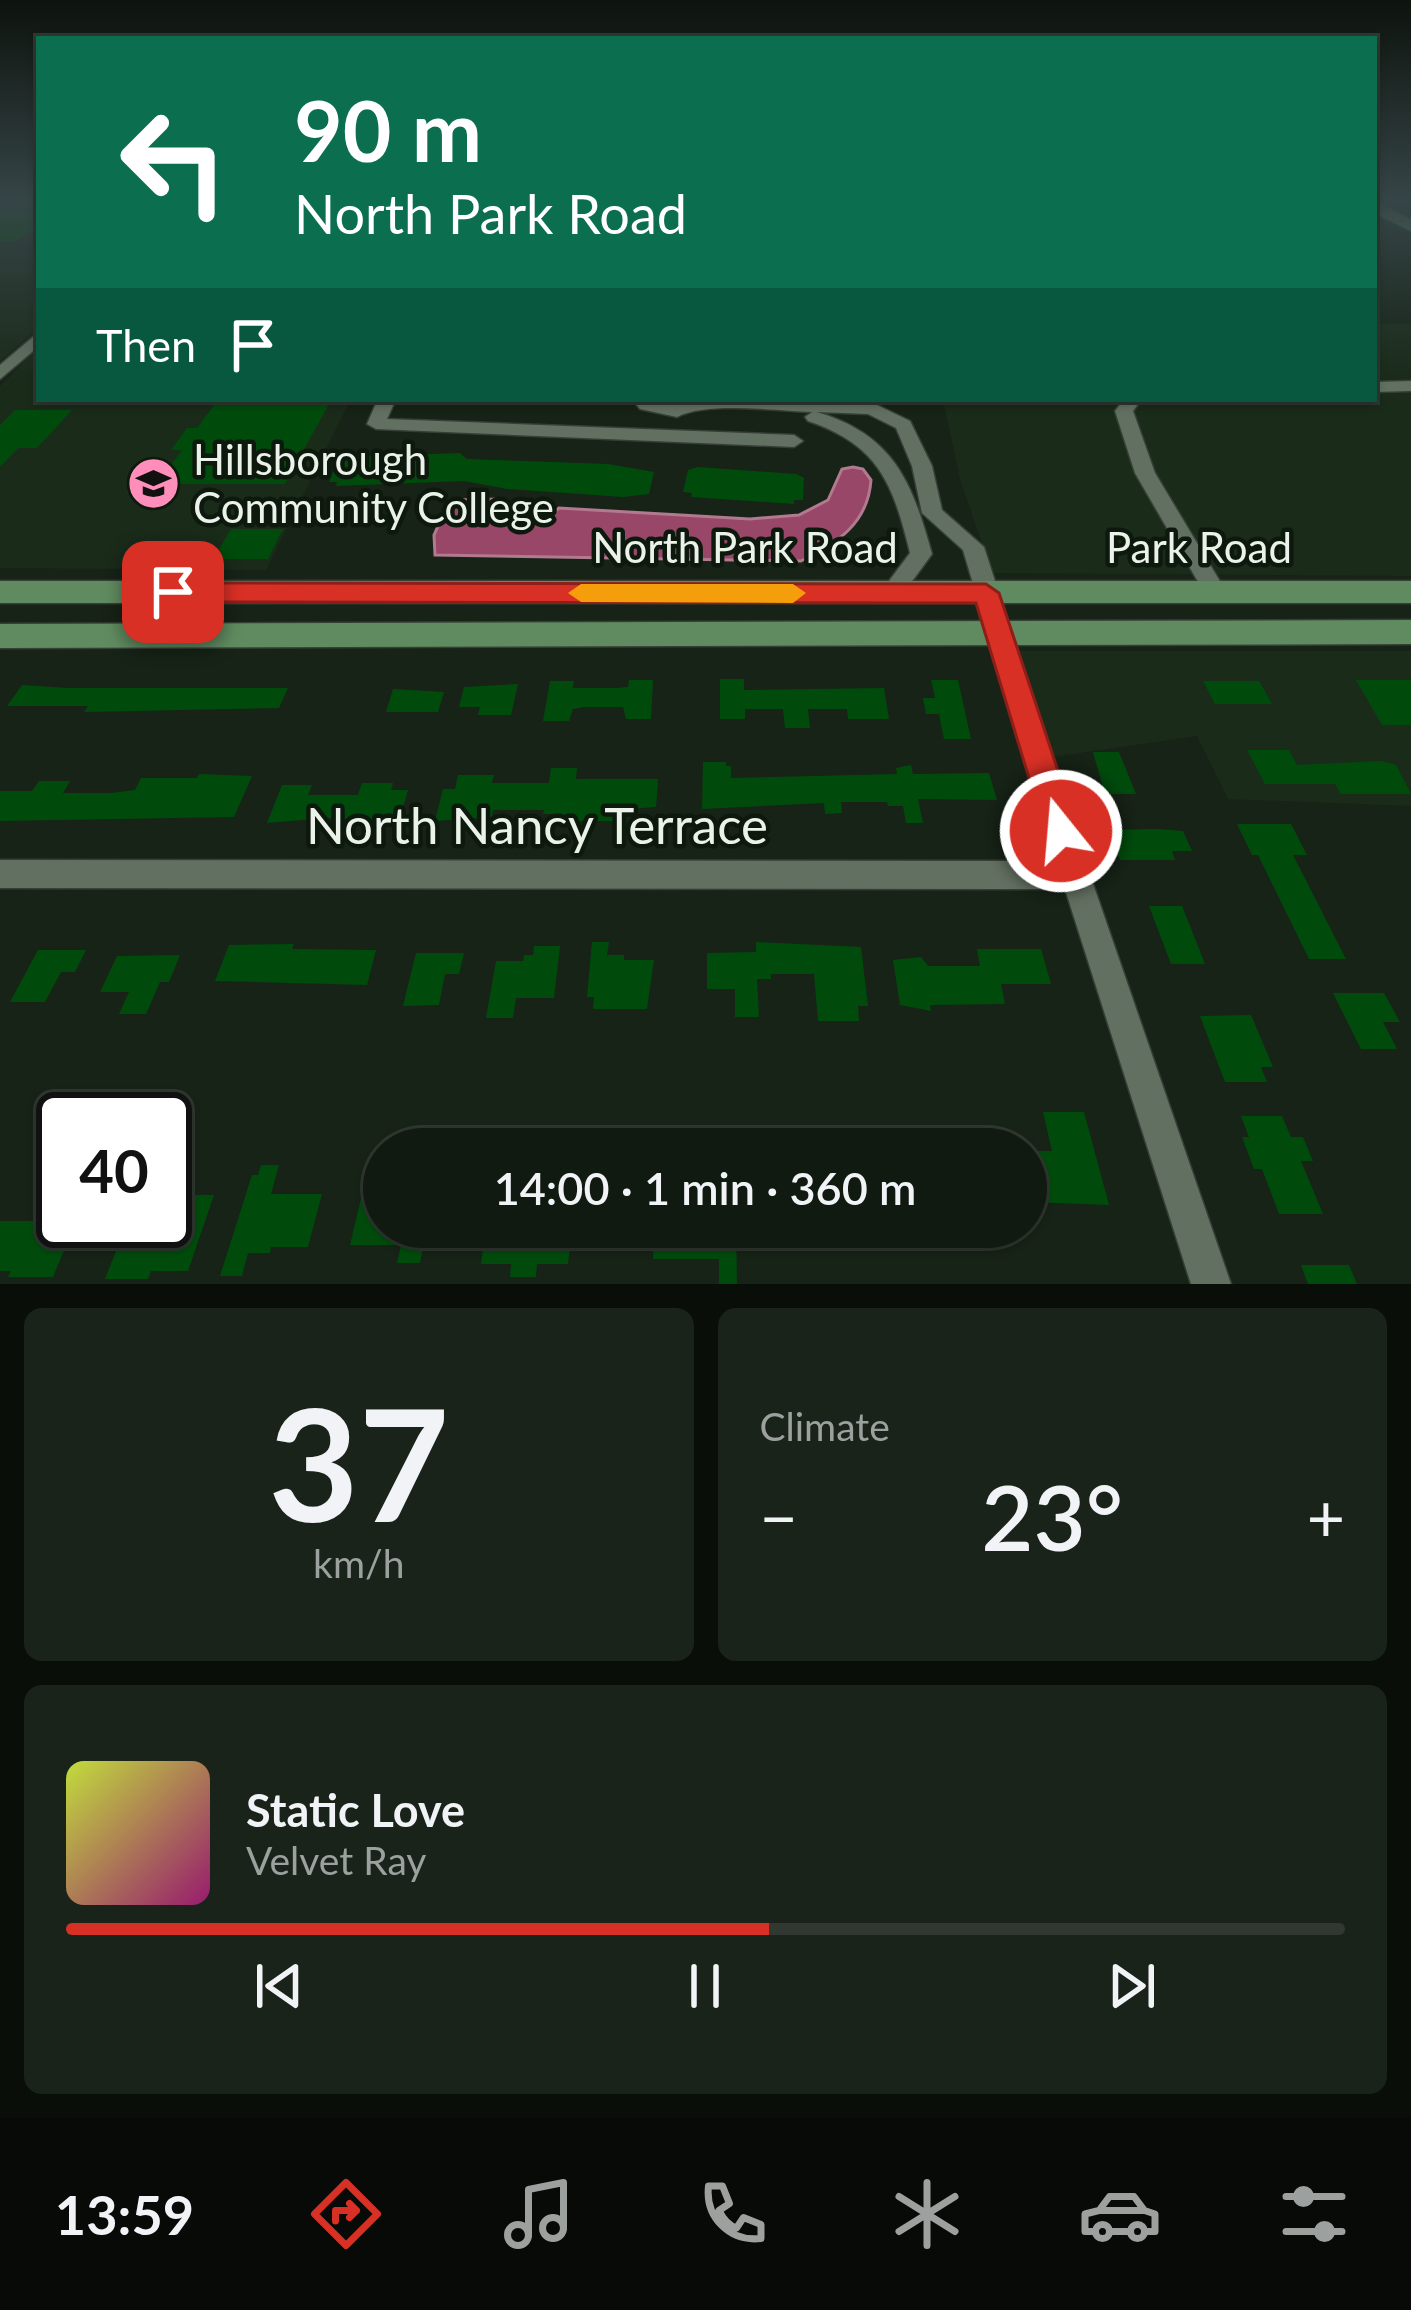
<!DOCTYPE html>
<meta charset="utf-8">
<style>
body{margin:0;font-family:Lato,sans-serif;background:#1a231a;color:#f1f3f6;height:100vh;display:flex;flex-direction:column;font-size:45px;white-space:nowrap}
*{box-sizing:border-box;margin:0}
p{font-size:39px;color:#9ca19f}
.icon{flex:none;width:66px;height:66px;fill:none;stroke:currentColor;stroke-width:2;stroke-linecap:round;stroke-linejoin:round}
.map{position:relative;height:1284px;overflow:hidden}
.details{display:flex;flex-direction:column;gap:24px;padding:24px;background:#090e09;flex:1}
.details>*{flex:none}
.hud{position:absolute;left:36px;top:36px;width:1341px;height:366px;border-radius:0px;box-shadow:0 3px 9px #0004,0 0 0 3px #303831;background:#0b6e4f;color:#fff;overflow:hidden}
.speed{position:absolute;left:36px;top:1092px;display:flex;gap:24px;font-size:60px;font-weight:700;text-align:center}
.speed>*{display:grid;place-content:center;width:156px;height:156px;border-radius:50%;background:#111a11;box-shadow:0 3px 9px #0004,0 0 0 3px #303831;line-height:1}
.speed .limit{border:6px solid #111;border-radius:18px;background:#fff;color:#111}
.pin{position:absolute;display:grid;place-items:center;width:102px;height:102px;color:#fff;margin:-51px;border-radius:24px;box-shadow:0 6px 18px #0006}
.me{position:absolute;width:132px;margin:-66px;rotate:343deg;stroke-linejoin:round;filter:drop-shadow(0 0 9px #0008)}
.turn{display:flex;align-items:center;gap:42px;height:252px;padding:0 60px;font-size:54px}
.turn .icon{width:156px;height:156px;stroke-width:2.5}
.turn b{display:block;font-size:84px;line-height:102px}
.then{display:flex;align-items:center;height:114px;padding:0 60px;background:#0003;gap:24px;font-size:45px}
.big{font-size:90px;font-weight:600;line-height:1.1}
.details .card{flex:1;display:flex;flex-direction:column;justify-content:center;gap:18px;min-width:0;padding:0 42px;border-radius:18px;background:#1a231a}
.details .dial{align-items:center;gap:0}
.dial b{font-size:156px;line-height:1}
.song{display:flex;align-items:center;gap:36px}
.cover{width:144px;height:144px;border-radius:18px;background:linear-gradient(135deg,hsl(70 70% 55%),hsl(320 70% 35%))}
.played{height:12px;border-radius:6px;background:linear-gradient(90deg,#d93025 55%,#303831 55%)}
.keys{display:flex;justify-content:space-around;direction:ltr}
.heat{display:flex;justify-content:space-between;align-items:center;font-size:66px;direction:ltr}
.details .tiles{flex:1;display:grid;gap:24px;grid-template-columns:1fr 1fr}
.card:last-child{grid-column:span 2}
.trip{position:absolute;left:363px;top:1128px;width:684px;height:120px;border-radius:60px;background:#111a11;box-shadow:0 3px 9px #0004,0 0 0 3px #303831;font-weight:600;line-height:120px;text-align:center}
.dock{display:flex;height:192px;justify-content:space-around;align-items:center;background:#070a07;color:#9ca19f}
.dock .icon{width:84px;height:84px}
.dock .active{color:#d93025}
.dock b{font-size:54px;color:#f1f3f6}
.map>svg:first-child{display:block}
.built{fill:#1a2b1a}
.water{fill:#984768;stroke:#b17a8f;stroke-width:3}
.building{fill:#004b0c}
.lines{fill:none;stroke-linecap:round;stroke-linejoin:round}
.minor-casing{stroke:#363f36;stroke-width:3}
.major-casing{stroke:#363f36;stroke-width:3}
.minor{fill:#627061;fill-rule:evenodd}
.major{fill:#608b60;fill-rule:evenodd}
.route{fill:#d93025;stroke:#8d1f18;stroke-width:3}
.slow{fill:#f59e0b}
.labels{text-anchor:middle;stroke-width:9;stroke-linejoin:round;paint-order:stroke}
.poi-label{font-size:42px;fill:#eaf2ea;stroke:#0e190e;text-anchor:start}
.street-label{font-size:42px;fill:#eaf2ea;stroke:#0e190e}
.near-street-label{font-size:51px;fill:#eaf2ea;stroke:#0e190e}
</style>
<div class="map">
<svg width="1411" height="1284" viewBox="0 0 1411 1284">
<rect width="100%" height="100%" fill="#172317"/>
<g class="built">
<polygon points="0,199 39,199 39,327 0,361"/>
<polygon points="1374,324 1411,324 1411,576 992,573 960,479 943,399 1374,399"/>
<polygon points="39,347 39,399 351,399 266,570 0,568 0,386"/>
<polygon points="1017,651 1411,651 1411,806 1228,799 1197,736 1052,757"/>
</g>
<path class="water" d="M 853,467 L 863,469 L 871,480 C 868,524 837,543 801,561 L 435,555 L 434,535 L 450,500 L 501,499 L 510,525 C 530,527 544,520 559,508 L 750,519 L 799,515 L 828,500 L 842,469 Z"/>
<g class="building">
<polygon points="0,199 39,199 39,227 15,241 0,241"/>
<polygon points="215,404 329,404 285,484 157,484 182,450 171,450 187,428 197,428"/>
<polygon points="15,410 72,410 37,448 18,448 0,467 0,425"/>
<polygon points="460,453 467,459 608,464 654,472 649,494 623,497 507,489 464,481 336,486 337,482 329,482 337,461 347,457"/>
<polygon points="697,467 796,474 804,478 803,500 794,500 794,504 691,497 692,493 683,492 688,470"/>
<polygon points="231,529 283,529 268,559 213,559"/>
<polygon points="720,679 744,679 744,690 884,688 889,719 848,719 847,709 808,709 810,728 785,728 783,709 745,709 745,719 720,719"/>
<polygon points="629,680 653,680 651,719 626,719 623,707 584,707 573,709 569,721 543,721 550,681 574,681 573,688 615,688 628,687"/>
<polygon points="931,680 958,680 971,739 944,739 939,714 926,714 923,698 935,698"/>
<polygon points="1356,680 1411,680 1411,725 1382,725"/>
<polygon points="1203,681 1259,681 1272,704 1215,704"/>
<polygon points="518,684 511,715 478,715 480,707 459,707 464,687"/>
<polygon points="22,685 67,688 288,688 279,708 84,712 88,706 7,706"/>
<polygon points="393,689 444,692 438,712 386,712"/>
<polygon points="1247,750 1289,750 1297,765 1382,761 1396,765 1411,794 1341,794 1335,784 1265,784"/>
<polygon points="1093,752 1119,752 1136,794 1105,794"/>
<polygon points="703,762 726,762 726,766 731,766 731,778 897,774 896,768 911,765 913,774 989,773 997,800 918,799 923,823 906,823 903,806 888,806 887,802 841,802 842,813 825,814 824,803 702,809"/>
<polygon points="551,768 577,768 576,779 658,779 656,807 615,810 614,821 556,821 557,814 543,814 544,810 493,810 492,817 435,821 443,789 455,789 458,775 494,775 492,783 549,783"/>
<polygon points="199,774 252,776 234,817 0,821 0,791 32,791 39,781 70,781 63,793 111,793 135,790 141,778 197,778"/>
<polygon points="362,783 393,783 391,790 408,790 399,821 327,818 267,823 282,785 312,785 308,795 358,795"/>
<polygon points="1237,824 1291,824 1307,855 1293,855 1346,959 1309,959 1258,855 1252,855"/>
<polygon points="1156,829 1183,831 1192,851 1172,851 1175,860 1120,860 1109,830"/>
<polygon points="1149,906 1182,906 1205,964 1171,964"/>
<polygon points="592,942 609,942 607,955 624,955 624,960 654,960 647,1009 593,1009 594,997 587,997"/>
<polygon points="756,942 861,947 868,1006 858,1006 859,1021 818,1021 814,974 771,974 771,979 757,979 759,1017 735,1017 735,989 707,989 707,953 756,952"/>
<polygon points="294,944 292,949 376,950 367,985 215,981 229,945"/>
<polygon points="534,946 560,946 554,998 516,998 513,1018 486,1018 496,961 523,961 524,955 533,955"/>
<polygon points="977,949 1041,949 1051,984 1001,984 1005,1004 930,1005 931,1011 900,1005 893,960 921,957 928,966 980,966"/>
<polygon points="38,950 86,950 75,972 61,972 45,1002 10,1002"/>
<polygon points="416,953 464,953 459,974 445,974 439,1005 403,1006"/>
<polygon points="180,955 169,982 160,982 146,1014 119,1014 129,992 100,992 117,956"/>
<polygon points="1333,993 1384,993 1400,1022 1383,1022 1397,1049 1361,1049"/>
<polygon points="1251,1015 1273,1067 1261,1067 1267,1082 1225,1082 1200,1016"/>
<polygon points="1043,1112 1084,1112 1109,1205 1030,1202 1026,1151 1052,1151"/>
<polygon points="1241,1116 1282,1116 1291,1137 1303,1137 1313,1161 1301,1161 1323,1214 1279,1214 1262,1169 1254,1169 1242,1137 1249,1137"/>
<polygon points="261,1165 279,1165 271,1194 322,1194 308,1247 271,1247 270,1253 248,1253 242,1276 220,1276 252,1175 258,1175"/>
<polygon points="363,1190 384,1190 384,1227 427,1227 420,1263 397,1263 401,1245 350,1245"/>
<polygon points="165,1195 214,1195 188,1271 151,1271 148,1279 105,1279 128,1221 165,1221"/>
<polygon points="40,1210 59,1210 54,1221 76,1221 53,1277 8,1277 11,1271 0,1271 0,1221 35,1221"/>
<polygon points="486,1227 590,1227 589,1248 570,1248 568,1264 537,1264 536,1277 510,1277 511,1264 481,1264"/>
<polygon points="654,1227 736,1227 737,1284 719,1284 719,1259 653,1259"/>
<polygon points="791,1227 873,1227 875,1243 792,1243"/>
<polygon points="1301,1265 1349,1265 1357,1284 1308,1284"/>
</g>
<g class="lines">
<defs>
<g id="minor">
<polygon points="39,332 39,346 0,379 0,365"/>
<polygon points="1411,381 1411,391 1374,392 1374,382"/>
<polygon points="378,399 396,399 387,419 794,435 803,441 794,447 376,429 367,424"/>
<path d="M 632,399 L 661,403 L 752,399 L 877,405 L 910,421 L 932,466 L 942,510 L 984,547 L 1090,875 L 1231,1284 L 1191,1284 L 1065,889 L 0,888 L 0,860 L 1056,861 L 963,550 L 922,513 L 912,466 L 896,428 L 868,414 L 817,412 C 894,435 912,482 932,554 L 899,599 L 891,601 L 880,593 L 910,553 C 893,484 879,445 808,421 L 805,417 L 812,412 C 775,411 708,401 677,417 L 640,409 Z"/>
<polygon points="1124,399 1142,399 1133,411 1155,473 1227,593 1224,599 1208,599 1135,473 1115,411"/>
</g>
<g id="major">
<polygon points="1374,201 1411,219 1411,231 1374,213"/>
<rect x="0" y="581" width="1411" height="22"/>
<polygon points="1411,620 1411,644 0,648 0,624"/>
</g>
</defs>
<use href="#minor" class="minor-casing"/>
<use href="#major" class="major-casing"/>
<use href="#minor" class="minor"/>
<use href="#major" class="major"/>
</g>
<linearGradient id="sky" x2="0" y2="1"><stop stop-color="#0d130d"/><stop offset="0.53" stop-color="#364547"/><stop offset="1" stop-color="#364547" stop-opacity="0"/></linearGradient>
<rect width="1411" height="379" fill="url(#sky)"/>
<polygon class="route" points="173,583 986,584 999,593 1078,831 1073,842 1061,847 1049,842 1045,831 976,603 173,602 160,592"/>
<polygon class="slow" points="581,584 793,584 806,593 793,603 581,602 568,593"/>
<defs>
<symbol id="university-disc" viewBox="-11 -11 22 22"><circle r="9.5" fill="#ff8eba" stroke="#0e190e"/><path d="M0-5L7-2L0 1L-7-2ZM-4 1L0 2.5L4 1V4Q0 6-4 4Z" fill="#111"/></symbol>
</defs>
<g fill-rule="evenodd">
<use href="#university-disc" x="124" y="454" width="59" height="59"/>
</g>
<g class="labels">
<g class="poi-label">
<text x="193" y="475">Hillsborough<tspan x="193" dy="48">Community College</tspan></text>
</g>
<g class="street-label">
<text x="745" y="563">North Park Road</text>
<text x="1199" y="563">Park Road</text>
</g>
<g class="near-street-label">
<text x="537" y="844">North Nancy Terrace</text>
</g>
</g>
</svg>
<div class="speed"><div class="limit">40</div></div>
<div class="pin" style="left:173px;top:592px;background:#d93025"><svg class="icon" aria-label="arrive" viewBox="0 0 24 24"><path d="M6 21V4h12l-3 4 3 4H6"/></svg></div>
<svg class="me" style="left:1061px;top:831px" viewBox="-20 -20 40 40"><circle r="17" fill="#d93025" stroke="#fff" stroke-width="3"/><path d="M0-11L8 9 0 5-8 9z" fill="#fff"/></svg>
<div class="trip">14:00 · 1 min · 360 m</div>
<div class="hud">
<div class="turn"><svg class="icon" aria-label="left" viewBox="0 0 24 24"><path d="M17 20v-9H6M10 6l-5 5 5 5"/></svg><div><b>90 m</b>North Park Road</div></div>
<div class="then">Then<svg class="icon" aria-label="arrive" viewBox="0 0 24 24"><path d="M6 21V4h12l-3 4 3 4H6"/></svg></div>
</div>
</div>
<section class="details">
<div class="tiles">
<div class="card dial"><b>37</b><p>km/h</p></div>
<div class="card"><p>Climate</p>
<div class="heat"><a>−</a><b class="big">23°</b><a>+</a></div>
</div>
<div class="card">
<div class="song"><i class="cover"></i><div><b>Static Love</b><p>Velvet Ray</p></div></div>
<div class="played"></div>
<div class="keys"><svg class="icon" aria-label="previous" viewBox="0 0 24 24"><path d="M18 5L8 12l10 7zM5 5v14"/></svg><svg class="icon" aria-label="pause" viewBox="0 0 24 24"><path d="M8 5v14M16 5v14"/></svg><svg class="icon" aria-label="next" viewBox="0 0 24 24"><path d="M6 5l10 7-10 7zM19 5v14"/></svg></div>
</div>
</div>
</section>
<nav class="dock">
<b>13:59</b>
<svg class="icon active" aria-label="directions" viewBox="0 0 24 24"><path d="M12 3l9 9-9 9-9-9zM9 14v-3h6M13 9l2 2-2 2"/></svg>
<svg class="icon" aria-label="music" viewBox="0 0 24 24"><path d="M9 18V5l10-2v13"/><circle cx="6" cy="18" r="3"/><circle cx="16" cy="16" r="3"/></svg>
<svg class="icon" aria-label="phone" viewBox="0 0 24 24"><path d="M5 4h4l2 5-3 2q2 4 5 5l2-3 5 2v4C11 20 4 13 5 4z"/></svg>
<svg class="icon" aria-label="climate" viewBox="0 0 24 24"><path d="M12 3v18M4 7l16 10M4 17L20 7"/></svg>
<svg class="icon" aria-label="car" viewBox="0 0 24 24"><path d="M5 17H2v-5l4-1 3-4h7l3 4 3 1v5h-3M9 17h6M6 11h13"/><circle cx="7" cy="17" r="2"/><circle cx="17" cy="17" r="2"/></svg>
<svg class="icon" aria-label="filters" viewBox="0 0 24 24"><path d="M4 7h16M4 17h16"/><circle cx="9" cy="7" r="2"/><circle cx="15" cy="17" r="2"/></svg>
</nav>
